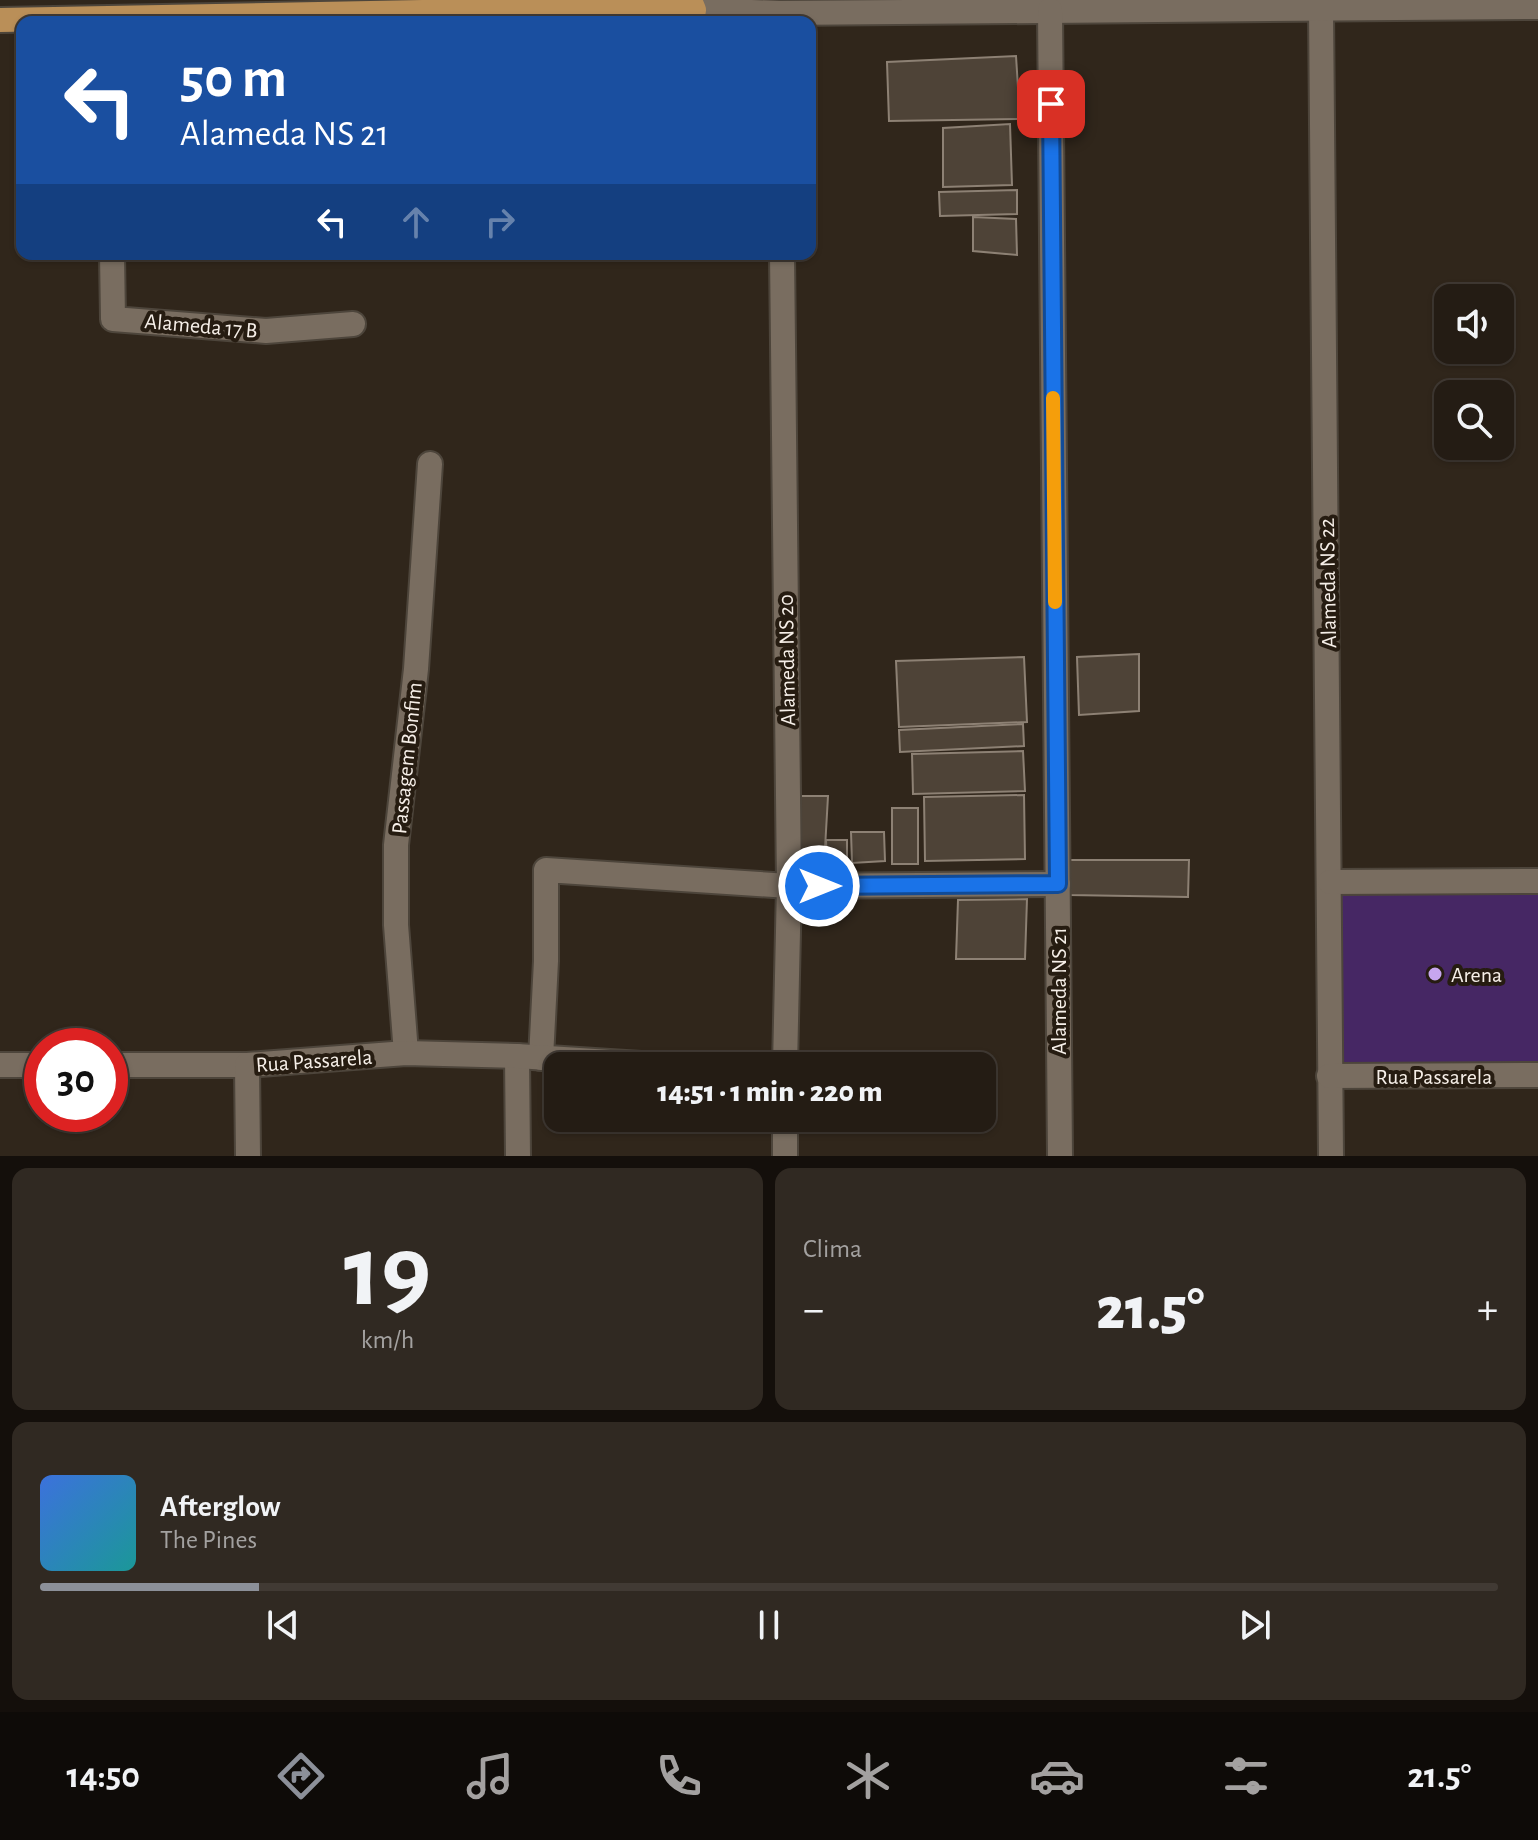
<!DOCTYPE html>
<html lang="pt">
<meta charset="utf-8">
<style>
body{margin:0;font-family:"Alegreya Sans",sans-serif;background:#302922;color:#f1f3f6;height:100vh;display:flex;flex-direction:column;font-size:30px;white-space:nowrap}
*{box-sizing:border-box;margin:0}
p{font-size:26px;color:#a3a1a0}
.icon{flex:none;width:44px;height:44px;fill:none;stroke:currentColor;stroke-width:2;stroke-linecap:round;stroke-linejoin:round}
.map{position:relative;height:1156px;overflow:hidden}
.panel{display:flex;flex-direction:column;gap:12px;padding:12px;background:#140f0b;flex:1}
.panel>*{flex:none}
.banner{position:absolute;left:16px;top:16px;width:800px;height:244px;border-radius:16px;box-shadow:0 2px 6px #0004,0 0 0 2px #413a34;background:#1a4fa0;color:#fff;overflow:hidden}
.buttons{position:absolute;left:1434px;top:284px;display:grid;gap:16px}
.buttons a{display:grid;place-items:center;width:80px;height:80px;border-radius:16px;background:#241c14;box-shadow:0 2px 6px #0004,0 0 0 2px #413a34;font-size:40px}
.speed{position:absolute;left:24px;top:1028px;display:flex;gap:16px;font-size:40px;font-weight:700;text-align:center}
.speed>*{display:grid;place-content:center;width:104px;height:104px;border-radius:50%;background:#241c14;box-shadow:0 2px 6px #0004,0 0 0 2px #413a34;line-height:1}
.speed .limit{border:12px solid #d22;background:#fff;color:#111}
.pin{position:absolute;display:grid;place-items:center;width:68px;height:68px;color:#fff;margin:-34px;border-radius:16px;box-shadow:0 4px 12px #0006}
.me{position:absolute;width:88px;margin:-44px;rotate:90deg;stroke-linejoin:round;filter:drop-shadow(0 0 6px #0008)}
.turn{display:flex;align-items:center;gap:28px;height:168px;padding:0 32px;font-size:36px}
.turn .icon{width:104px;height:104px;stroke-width:2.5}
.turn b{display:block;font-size:56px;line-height:68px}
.lanes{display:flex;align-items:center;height:76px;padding:0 32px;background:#0003;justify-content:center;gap:40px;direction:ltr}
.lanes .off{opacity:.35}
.big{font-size:60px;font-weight:800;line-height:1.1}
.panel .widget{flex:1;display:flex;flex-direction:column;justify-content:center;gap:12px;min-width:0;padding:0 28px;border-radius:16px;background:#302922}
.panel .dial{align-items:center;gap:0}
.dial b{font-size:104px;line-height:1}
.song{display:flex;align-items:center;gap:24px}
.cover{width:96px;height:96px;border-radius:12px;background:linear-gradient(135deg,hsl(220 70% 55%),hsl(180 70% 35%))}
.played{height:8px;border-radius:4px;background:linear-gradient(90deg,#8c9099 15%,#413a34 15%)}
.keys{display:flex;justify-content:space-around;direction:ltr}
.heat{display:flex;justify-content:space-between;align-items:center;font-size:44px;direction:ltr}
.panel .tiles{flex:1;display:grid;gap:12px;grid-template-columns:1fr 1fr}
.widget:last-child{grid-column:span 2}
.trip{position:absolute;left:544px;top:1052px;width:452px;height:80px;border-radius:16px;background:#241c14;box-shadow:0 2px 6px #0004,0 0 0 2px #413a34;font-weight:800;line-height:80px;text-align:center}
.menu{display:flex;height:128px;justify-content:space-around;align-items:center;background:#0e0b08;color:#a3a1a0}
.menu .icon{width:56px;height:56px}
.menu .selected{color:#8c9099}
.menu b{font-size:36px;color:#f1f3f6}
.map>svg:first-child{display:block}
.green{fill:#462764}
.building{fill:#4e4337;stroke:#8d8174;stroke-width:2}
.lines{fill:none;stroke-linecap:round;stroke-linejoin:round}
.minor-casing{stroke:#4d453b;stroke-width:28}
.major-casing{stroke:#4d453b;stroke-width:28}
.minor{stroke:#796d60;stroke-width:24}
.major{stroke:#ba8f58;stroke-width:24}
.route-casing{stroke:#114b97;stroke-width:20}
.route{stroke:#1a73e8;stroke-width:14}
.slow{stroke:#f59e0b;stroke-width:14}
.poi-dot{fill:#c7a6ef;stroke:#261c11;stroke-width:3}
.labels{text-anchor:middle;stroke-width:8;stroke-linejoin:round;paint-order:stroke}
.street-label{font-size:22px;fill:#f6efe8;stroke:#261c11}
.poi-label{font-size:22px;fill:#f6efe8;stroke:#261c11;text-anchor:start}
</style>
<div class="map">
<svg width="1538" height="1156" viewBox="0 0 1538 1156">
<rect width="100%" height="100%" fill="#30261b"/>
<polygon class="green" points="1538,875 1538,1070 1334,1076 1330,879"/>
<g class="building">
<polygon points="1016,56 1020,119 889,121 887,62"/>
<polygon points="1010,124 1012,185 943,187 943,128"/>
<polygon points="1017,190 1017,214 940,216 939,192"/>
<polygon points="973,217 1016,219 1017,255 973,251"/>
<polygon points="1139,654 1139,711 1079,715 1077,657"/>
<polygon points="1024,657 1027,722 899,727 896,661"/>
<polygon points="1023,724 1024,746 900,752 899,730"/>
<polygon points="1023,751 1025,791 913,794 912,754"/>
<polygon points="1024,795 1025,859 925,861 924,797"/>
<polygon points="801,796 828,796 824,866 799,865"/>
<rect x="892" y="808" width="26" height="56"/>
<polygon points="851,832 884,832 885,861 852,863"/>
<polygon points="826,840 847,840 847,862 827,863"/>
<polygon points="1069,860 1189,860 1188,897 1069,895"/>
<polygon points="1027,899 1025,959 956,959 958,900"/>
</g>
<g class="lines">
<defs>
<g id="minor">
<polyline points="1321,9 1331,1156"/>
<polyline points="694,10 780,13 1538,7"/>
<polyline points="1050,10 1060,1156"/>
<polyline points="112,254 113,319 266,331 353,324"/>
<polyline points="782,254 789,886 785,1066"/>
<polyline points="1330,882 1538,881"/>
<polyline points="406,1053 396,925 396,845 416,669 430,464"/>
<polyline points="517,1056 518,1156"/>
<polyline points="541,1058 546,961 546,870 789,886 1058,884"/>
<polyline points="0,1065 42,1065"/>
<polyline points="110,1065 247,1065 406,1053 517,1056 672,1066"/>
<polyline points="247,1065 248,1156"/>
<polyline points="1329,1076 1538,1075"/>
<polyline points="785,1118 785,1156"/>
</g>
<polyline id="major" points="0,20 633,8 694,10 690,0"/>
</defs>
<use href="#minor" class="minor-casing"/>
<use href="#major" class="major-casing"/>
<use href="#minor" class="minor"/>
<use href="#major" class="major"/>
</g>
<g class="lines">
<defs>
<polyline id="route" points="819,886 1058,884 1051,104"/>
</defs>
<use href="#route" class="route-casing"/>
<use href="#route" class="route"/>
<polyline class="slow" points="1053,398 1055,602"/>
</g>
<circle class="poi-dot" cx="1435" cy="974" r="8"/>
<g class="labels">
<g class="street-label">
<text transform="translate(201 325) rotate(5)" y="8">Alameda 17 B</text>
<text transform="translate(1327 583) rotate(-91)" y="8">Alameda NS 22</text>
<text transform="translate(786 660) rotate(-91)" y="8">Alameda NS 20</text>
<text transform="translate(406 758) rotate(-84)" y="8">Passagem Bonfim</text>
<text transform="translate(1058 991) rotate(-90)" y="8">Alameda NS 21</text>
<text transform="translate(314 1060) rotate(-4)" y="8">Rua Passarela</text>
<text x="1434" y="1084">Rua Passarela</text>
</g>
<g class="poi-label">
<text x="1451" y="982">Arena</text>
</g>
</g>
</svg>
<div class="buttons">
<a><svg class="icon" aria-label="sound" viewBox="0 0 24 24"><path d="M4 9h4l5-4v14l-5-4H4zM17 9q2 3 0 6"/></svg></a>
<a><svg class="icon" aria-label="search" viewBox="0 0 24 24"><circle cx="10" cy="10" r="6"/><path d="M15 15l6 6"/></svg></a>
</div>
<div class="speed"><div class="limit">30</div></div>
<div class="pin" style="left:1051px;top:104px;background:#d93025"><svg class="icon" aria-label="arrive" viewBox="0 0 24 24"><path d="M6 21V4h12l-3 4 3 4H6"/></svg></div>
<svg class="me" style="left:819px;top:886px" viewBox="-20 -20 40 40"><circle r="17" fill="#1a73e8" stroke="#fff" stroke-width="3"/><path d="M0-11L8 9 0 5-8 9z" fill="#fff"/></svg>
<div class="trip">14:51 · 1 min · 220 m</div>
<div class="banner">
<div class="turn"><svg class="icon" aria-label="left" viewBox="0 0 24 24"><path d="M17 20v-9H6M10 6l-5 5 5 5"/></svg><div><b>50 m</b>Alameda NS 21</div></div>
<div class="lanes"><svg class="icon" aria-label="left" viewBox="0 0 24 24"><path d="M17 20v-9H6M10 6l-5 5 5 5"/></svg><svg class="icon off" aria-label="ahead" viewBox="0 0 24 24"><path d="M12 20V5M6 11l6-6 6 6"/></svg><svg class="icon off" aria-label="right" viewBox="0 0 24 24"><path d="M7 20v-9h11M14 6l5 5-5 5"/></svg></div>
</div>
</div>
<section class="panel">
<div class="tiles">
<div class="widget dial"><b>19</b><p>km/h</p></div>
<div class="widget"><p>Clima</p>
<div class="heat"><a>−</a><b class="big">21.5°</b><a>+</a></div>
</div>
<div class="widget">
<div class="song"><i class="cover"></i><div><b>Afterglow</b><p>The Pines</p></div></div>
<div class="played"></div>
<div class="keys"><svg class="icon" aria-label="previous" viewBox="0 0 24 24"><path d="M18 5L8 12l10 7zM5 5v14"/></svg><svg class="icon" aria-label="pause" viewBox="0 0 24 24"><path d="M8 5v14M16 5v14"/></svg><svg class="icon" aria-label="next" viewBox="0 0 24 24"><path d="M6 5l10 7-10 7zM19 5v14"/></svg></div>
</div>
</div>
</section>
<nav class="menu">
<b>14:50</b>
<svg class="icon selected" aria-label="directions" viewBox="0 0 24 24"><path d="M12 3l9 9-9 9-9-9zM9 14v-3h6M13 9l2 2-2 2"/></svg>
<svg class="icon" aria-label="music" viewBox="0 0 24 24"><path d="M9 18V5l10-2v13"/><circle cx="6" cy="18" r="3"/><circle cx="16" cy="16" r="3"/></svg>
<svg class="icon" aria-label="phone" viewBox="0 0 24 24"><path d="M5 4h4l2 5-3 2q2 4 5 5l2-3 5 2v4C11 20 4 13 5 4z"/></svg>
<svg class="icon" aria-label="climate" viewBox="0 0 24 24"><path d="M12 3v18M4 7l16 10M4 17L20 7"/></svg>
<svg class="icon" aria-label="car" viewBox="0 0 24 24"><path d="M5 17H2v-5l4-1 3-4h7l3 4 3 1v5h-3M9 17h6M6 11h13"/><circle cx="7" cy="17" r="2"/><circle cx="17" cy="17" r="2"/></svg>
<svg class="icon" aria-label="filters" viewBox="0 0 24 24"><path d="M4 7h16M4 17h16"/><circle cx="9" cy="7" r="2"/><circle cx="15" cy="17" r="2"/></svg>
<b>21.5°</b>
</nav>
